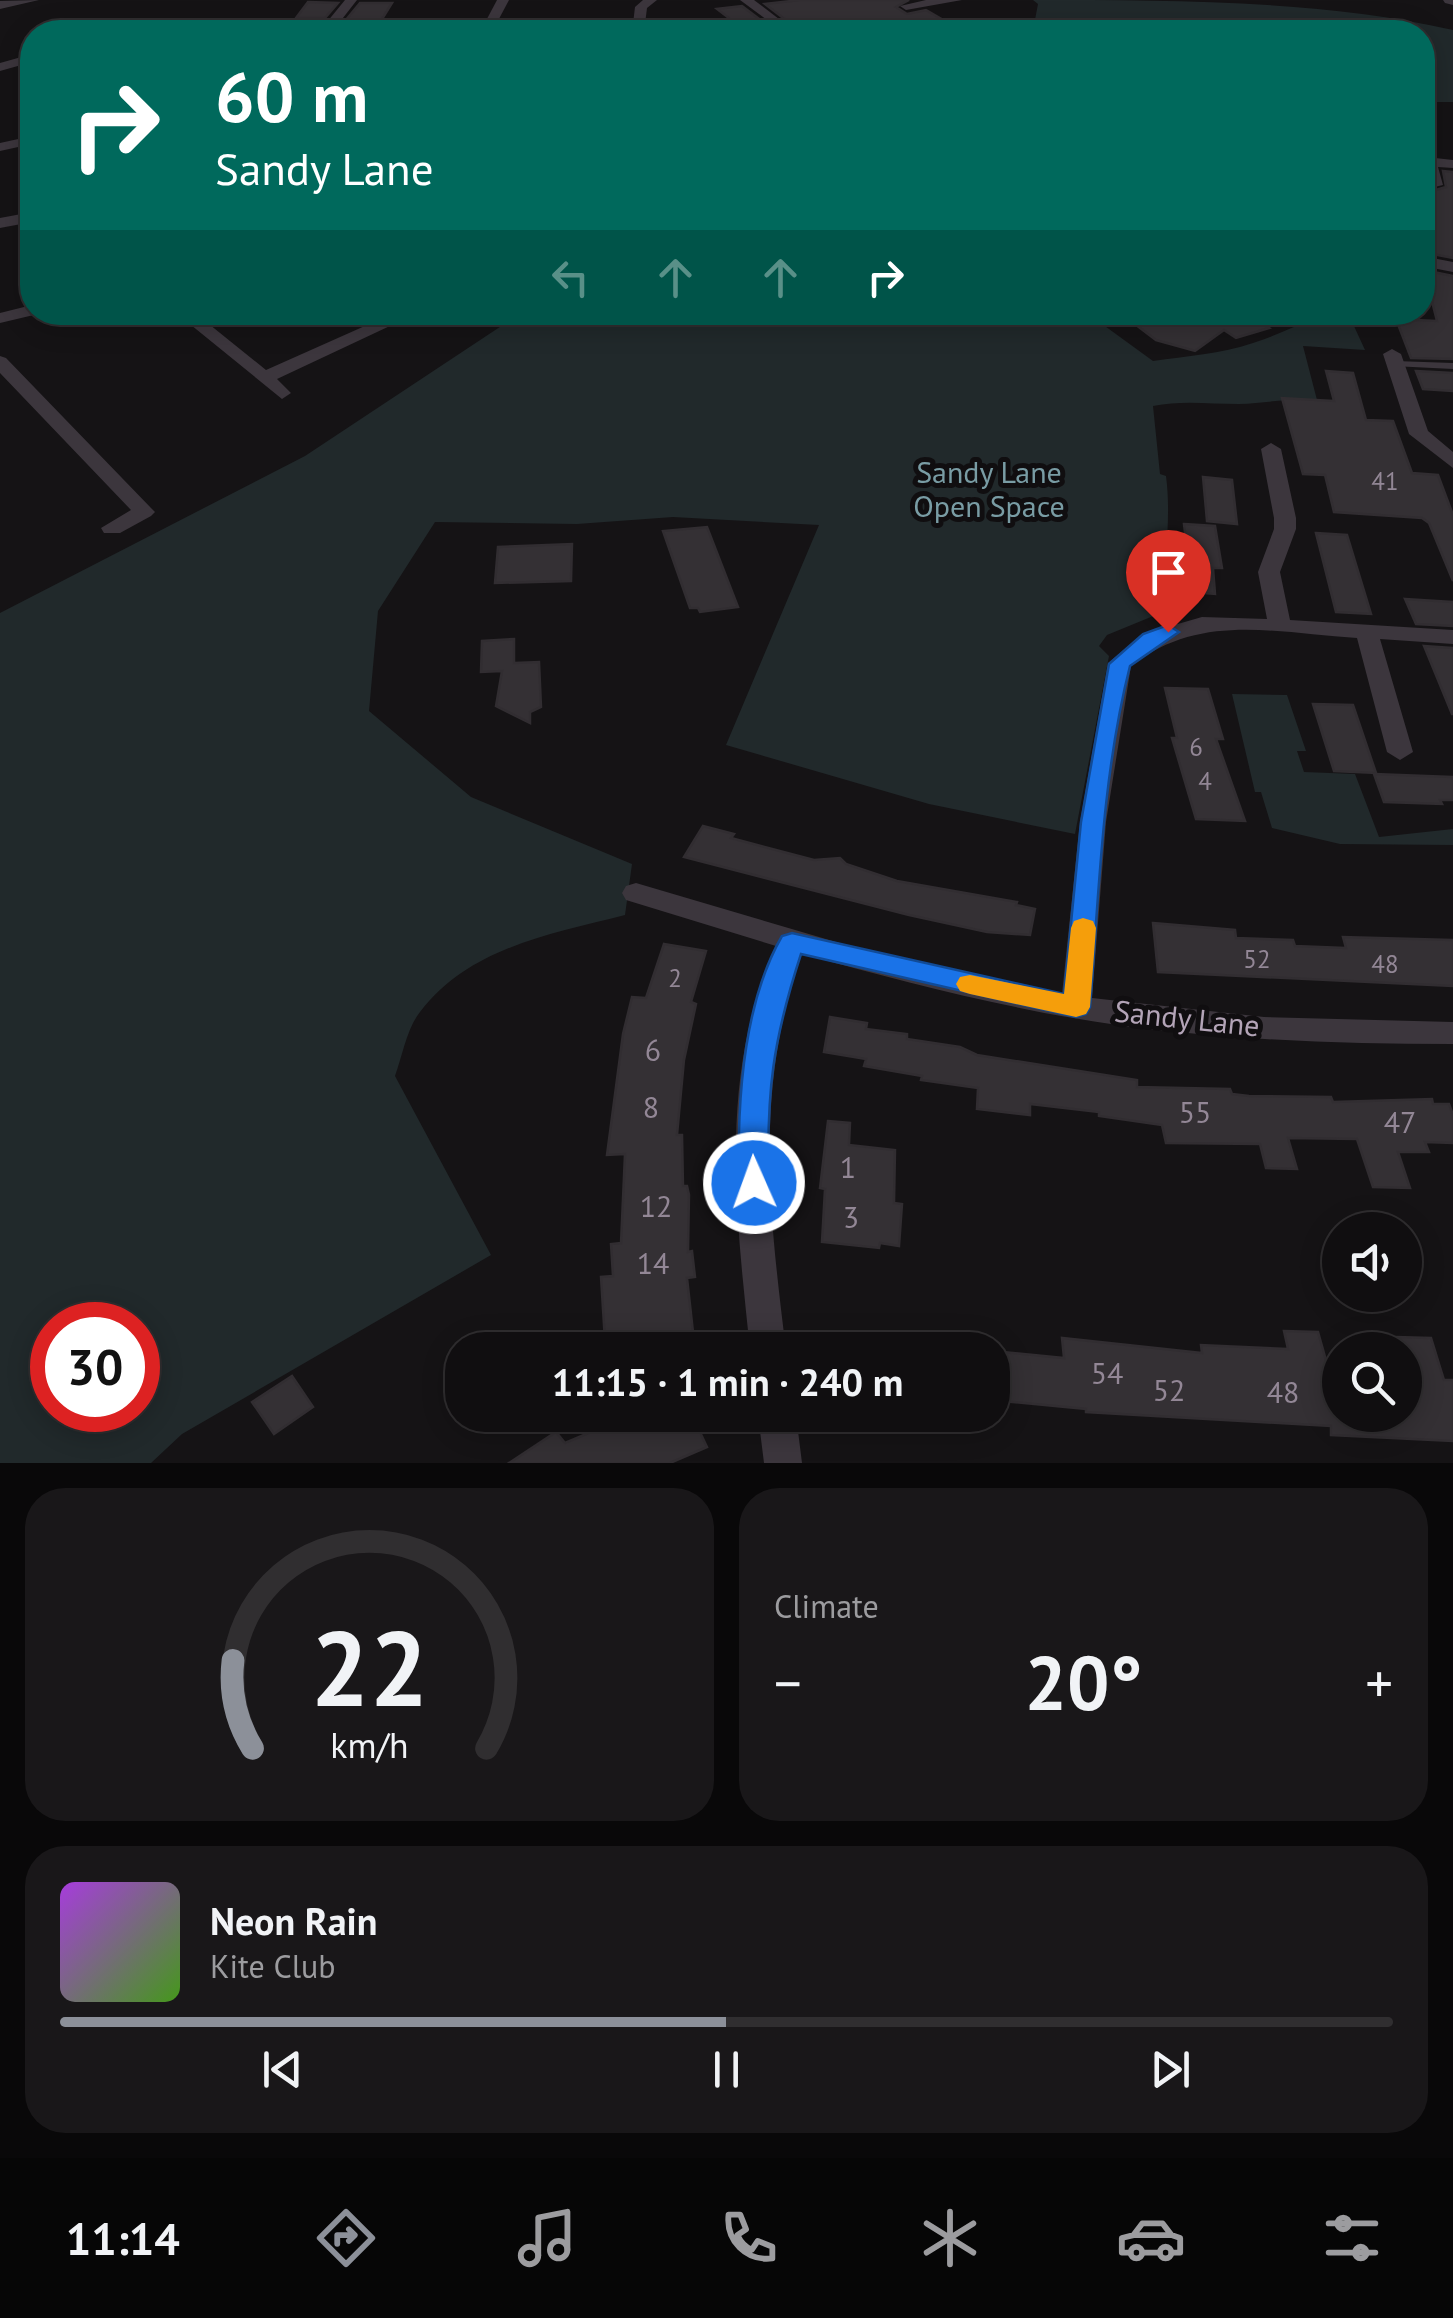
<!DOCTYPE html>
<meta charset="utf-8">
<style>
body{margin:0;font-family:"PT Sans",sans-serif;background:#191719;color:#f1f3f6;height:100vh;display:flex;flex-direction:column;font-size:38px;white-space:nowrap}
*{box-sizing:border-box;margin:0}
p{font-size:32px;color:#9c9c9f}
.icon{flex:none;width:55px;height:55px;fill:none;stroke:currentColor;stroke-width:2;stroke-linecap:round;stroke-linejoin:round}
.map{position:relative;height:1463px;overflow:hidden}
.panel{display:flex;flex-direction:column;gap:25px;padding:25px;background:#090809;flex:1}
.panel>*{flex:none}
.hud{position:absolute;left:20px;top:20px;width:1415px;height:305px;border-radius:40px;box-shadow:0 5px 25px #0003,0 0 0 2px #302e30;background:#00695c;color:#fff;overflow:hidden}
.controls{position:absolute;left:1322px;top:1212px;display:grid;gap:20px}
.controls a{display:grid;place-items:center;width:100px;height:100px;border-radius:50%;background:#100e10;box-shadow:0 5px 25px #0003,0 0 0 2px #302e30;font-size:50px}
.speed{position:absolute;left:30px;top:1302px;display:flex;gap:20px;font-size:50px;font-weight:700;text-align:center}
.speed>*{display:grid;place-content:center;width:130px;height:130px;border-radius:50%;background:#100e10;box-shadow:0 5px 25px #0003,0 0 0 2px #302e30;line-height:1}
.speed .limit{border:15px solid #d22;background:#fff;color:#111}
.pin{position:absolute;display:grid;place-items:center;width:85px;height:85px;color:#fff;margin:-102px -42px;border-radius:50% 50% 50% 0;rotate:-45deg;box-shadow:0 0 10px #0007}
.pin .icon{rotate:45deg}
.me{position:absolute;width:110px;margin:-55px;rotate:358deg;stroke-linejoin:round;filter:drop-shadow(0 0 8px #0008)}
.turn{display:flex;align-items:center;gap:35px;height:210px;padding:0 30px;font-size:45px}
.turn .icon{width:130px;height:130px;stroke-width:2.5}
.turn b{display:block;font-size:70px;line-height:85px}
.lanes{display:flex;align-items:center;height:95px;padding:0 30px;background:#0003;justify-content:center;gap:50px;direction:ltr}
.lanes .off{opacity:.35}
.big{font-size:75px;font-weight:700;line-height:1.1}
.panel .card{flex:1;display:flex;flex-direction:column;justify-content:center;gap:15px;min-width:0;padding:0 35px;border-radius:40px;background:#191719}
.panel .dial{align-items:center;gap:0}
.dial svg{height:260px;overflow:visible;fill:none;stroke:#302e30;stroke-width:7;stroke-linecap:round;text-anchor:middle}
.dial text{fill:#f1f3f6;stroke:none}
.song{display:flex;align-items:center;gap:30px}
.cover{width:120px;height:120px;border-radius:15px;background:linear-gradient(135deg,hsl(280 70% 55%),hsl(100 70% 35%))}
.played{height:10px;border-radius:5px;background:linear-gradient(90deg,#8c9099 50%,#302e30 50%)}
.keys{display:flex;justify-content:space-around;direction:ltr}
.heat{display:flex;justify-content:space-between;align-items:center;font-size:55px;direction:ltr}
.panel .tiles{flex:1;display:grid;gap:25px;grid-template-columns:1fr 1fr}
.card:last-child{grid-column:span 2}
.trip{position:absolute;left:445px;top:1332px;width:565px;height:100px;border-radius:40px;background:#100e10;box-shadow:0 5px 25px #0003,0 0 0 2px #302e30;font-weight:700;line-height:100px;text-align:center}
.tab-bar{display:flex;height:160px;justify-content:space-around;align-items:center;background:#060606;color:#9c9c9f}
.tab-bar .icon{width:70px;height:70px}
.tab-bar .on{color:#8c9099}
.tab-bar b{font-size:45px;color:#f1f3f6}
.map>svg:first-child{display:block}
.green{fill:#21292b;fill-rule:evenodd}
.building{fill:#343034;stroke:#312d31;stroke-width:2.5}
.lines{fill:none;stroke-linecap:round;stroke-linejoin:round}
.service{fill:#3c363d;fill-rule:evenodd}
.minor{fill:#3c363d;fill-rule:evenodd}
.route{fill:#1a73e8;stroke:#114b97;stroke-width:2.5}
.slow{fill:#f59e0b}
.labels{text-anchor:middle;stroke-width:10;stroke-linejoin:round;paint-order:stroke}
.number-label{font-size:25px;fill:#938796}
.park-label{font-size:30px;fill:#799ca4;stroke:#100e10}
.street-label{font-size:30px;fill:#b3a4b7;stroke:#100e10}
.near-number-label{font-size:30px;fill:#938796}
</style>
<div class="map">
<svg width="1453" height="1463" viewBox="0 0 1453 1463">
<rect width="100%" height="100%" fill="#151315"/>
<g class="green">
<path d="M 1033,0 C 1168,0 1326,0 1453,30 L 1453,102 L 1423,102 L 1422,32 L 1000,32 L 1034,25 L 1038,4 Z"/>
<path d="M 521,313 L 1087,313 L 1153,361 C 1186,356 1221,354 1253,343 C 1287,333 1313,313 1348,313 L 1365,350 L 1303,346 L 1317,400 C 1290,398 1266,403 1239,404 C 1209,404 1182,400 1153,406 L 1160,474 L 1166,476 C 1172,521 1163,566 1163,612 L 1107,635 L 1099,646 L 1109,656 L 1075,834 L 929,804 L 726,745 L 819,525 L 673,517 L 577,524 L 435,522 L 378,611 L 369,711 L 471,797 L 632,864 L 625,915 C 551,934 470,947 420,1012 C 407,1028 402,1057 395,1076 L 491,1255 L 182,1434 L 151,1463 L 0,1463 L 0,613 L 305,456 ZM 52,1325 L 138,1325 L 138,1410 L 52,1410 Z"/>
<polygon points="1232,694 1287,695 1306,751 1297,751 1304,772 1355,774 1379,837 1453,829 1453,845 1340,844 1272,828 1261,792 1255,792"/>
</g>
<g class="building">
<polygon points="800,0 909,0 896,7 907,14 926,10 964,32 816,32 807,26 796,28 765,4"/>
<polygon points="308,2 338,3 325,18 296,18"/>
<polygon points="360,3 392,3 374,32 336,32"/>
<polygon points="742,6 774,30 747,32 717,9"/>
<polygon points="1443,171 1453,172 1453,258 1422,252 1422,194 1446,187"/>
<polygon points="1424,270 1453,276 1453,359 1411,358 1396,319 1437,321"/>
<polygon points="1169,312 1179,321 1194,312 1249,312 1246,315 1269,328 1236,338 1224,330 1195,351 1156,340 1127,318"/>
<polygon points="1326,371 1353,373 1366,420 1393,421 1412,473 1438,475 1453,515 1453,581 1429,523 1422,518 1334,512 1325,475 1303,474 1282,398 1334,401"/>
<polygon points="1416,371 1453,373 1453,391 1423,389"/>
<polygon points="1203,477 1232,480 1237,524 1207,521"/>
<polygon points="1184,524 1215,526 1222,568 1213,568 1215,594 1192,592"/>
<polygon points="707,527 738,607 700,612 698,608 690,608 663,531"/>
<polygon points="1316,533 1347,535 1371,614 1336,612"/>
<polygon points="572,544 571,581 495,583 498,547"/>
<polygon points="1405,599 1453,602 1453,626 1416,624"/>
<polygon points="514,639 514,663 539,662 541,707 530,712 530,723 496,706 502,671 481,672 482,641"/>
<polygon points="1424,646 1453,648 1453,714 1452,714"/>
<polygon points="1165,688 1208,689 1223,739 1216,739 1245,821 1196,819 1172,738 1177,738"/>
<polygon points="1313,704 1353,705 1376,773 1334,771"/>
<polygon points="1374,774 1453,777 1453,800 1440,800 1442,804 1384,802"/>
<polygon points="703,826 734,834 731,838 814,860 840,858 846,864 897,881 1017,902 1016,905 1035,909 1030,935 987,932 909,915 684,857"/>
<polygon points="1153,923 1235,930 1236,938 1293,940 1295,946 1346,948 1343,937 1453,940 1453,986 1158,972"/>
<polygon points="664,944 706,951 691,1002 696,1004 684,1060 677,1135 682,1135 683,1186 687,1186 689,1195 688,1252 692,1251 695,1277 687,1278 693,1332 689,1332 691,1347 654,1350 652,1336 605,1341 601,1277 613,1276 611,1244 621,1243 625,1154 607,1155 623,1034 632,997 646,998"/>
<polygon points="830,1017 867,1023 866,1029 907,1034 907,1039 960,1047 977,1055 1137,1080 1137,1087 1230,1089 1232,1094 1249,1096 1331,1097 1333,1102 1432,1099 1433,1104 1449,1104 1453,1115 1453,1143 1425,1142 1429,1152 1398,1152 1410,1188 1373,1187 1357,1139 1288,1138 1297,1169 1266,1168 1260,1144 1166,1143 1162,1125 1099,1116 1099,1112 1030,1104 1030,1115 977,1109 978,1088 921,1080 922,1076 864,1066 866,1059 824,1052"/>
<polygon points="828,1121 850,1123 849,1145 895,1150 894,1203 902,1204 899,1246 880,1243 879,1248 822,1242 825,1189 820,1188"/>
<polygon points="1284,1331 1318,1332 1331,1378 1340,1378 1340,1415 1405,1415 1405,1350 1401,1350 1397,1337 1431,1338 1444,1380 1453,1380 1453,1441 1331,1435 1331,1426 1086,1412 1086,1409 992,1400 992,1351 1064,1358 1062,1338 1202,1353 1201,1345 1288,1349"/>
<polygon points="292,1376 313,1407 274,1434 252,1402"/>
<polygon points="631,1415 692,1415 707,1447 670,1463 509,1463 556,1432 565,1443"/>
</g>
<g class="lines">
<polygon class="service" points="1395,361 1453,363 1453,369 1392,366 1392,362"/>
<g class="minor">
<polygon points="39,0 0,9 0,1"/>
<polygon points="345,0 357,0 332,32 194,29 125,32 194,21 327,22"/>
<polygon points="497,0 509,0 492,32 480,32"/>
<polygon points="643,0 657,0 647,8 644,32 632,32 635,7"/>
<polygon points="740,0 754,0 796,32 783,32"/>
<polygon points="926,0 962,0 906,10 900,6"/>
<polygon points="1443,0 1453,0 1453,5 1445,3"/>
<polygon points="32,54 32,62 0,71 0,63"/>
<polygon points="1422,119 1437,134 1435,158 1453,160 1453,168 1438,167 1443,185 1422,190 1422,180 1426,180"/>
<polygon points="32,136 32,144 0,151 0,143"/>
<polygon points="32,212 32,222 0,228 0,218"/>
<polygon points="1422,256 1453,262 1453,272 1422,266"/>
<polygon points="32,305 32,312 38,314 0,323 0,313"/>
<polygon points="175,312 194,312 266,370 394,313 409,317 277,379 291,393 282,399"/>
<polygon points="1190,312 1181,318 1172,313 1173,312"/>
<polygon points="1392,349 1401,354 1428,431 1453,452 1453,468 1409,434 1383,354"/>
<polygon points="0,356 6,358 151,508 155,512 151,516 120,533 104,533 101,528 131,510 0,373"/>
<path d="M 1271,443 L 1281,449 L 1296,518 L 1296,529 L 1280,572 L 1290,620 L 1453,630 L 1453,644 L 1380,639 L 1413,752 L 1400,760 L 1387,752 L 1357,638 C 1275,633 1200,612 1131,666 L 1106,822 L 1092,998 L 1264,1017 L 1453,1022 L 1453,1044 C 1343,1044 1233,1040 1124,1026 C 1015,1011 908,983 802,954 C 754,1087 769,1212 786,1350 L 750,1350 C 739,1243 725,1133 749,1027 C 755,999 766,973 776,946 L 626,900 L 622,893 L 626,886 L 636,883 L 853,947 L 1062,994 L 1080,822 L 1108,663 L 1143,634 L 1202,617 L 1267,619 L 1258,572 L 1274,529 L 1274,518 L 1261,449 Z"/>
<polygon points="758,1415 796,1415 802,1463 764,1463"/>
</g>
</g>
<path class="route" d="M 1168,625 L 1179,632 L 1130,666 C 1102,776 1099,894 1090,1007 L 1086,1014 L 1076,1017 L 801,954 C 773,1040 766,1092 769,1183 L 765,1191 L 754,1195 L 744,1191 L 739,1183 C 737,1105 742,1005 782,936 L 792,933 L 1064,994 L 1081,822 L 1109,664 L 1143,634 Z"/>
<polygon class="slow" points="1083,918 1093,921 1096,928 1090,1007 1086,1014 1076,1017 970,994 960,991 956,984 960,977 970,975 1064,994 1071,928 1074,921"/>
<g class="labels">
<g class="number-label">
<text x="1385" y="490">41</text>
<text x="1196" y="756">6</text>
<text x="1205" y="790">4</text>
<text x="1257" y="968">52</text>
<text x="1385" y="973">48</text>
<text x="675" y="987">2</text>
</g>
<g class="park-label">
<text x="989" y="483">Sandy Lane<tspan x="989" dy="34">Open Space</tspan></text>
</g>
<g class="street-label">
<text transform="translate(1187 1019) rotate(6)" y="10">Sandy Lane</text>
</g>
<g class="near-number-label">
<text x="653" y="1061">6</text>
<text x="651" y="1118">8</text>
<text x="1195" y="1123">55</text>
<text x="1400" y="1133">47</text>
<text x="848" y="1178">1</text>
<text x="656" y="1217">12</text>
<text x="851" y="1228">3</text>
<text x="653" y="1274">14</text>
<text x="1107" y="1384">54</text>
<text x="1169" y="1401">52</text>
<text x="1283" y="1403">48</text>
</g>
</g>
</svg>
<div class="controls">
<a><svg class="icon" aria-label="sound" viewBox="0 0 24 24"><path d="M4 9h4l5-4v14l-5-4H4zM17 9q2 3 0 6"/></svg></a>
<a><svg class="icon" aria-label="search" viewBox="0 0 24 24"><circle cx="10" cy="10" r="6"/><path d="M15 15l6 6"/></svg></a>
</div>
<div class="speed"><div class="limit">30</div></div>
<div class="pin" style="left:1168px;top:632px;background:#d93025"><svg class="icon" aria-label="arrive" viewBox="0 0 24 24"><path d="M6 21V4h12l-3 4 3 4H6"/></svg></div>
<svg class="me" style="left:754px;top:1183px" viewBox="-20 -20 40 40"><circle r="17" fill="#1a73e8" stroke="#fff" stroke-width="3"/><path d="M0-11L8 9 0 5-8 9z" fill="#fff"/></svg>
<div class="trip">11:15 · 1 min · 240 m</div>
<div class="hud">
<div class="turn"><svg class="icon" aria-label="right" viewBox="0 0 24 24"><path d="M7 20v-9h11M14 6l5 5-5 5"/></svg><div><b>60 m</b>Sandy Lane</div></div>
<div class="lanes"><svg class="icon off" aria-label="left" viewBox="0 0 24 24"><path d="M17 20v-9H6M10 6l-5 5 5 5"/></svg><svg class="icon off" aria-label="ahead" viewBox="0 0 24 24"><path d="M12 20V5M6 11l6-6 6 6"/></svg><svg class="icon off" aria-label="ahead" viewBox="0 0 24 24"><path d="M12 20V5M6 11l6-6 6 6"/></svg><svg class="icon" aria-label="right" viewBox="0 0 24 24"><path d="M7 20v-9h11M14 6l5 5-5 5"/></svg></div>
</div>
</div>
<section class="panel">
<div class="tiles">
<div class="card dial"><svg viewBox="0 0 100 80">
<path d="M14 69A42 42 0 1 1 86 69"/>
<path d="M14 69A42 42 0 0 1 8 42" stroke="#8c9099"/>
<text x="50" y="56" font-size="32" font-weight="700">22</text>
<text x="50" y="72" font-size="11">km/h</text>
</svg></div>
<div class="card"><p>Climate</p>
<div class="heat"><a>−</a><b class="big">20°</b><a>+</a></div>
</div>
<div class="card">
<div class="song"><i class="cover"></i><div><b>Neon Rain</b><p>Kite Club</p></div></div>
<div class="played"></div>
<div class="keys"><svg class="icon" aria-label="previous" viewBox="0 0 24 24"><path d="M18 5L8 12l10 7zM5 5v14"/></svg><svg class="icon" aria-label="pause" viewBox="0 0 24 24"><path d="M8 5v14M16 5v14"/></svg><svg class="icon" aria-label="next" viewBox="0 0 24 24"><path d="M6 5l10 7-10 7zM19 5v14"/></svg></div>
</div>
</div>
</section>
<nav class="tab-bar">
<b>11:14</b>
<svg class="icon on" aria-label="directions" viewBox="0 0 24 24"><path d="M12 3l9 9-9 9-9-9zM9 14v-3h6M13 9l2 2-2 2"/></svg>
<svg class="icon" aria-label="music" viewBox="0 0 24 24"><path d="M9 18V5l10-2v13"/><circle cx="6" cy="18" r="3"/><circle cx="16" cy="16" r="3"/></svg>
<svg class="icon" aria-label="phone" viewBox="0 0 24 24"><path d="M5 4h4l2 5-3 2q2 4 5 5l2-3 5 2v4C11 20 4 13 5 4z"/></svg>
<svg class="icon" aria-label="climate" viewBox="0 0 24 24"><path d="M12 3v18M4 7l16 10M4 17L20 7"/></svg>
<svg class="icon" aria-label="car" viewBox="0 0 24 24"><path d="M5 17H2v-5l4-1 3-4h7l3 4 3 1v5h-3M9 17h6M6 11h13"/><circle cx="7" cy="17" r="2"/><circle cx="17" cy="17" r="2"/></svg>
<svg class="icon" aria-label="filters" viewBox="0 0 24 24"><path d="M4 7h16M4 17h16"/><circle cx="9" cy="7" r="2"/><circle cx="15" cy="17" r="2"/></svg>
</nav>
